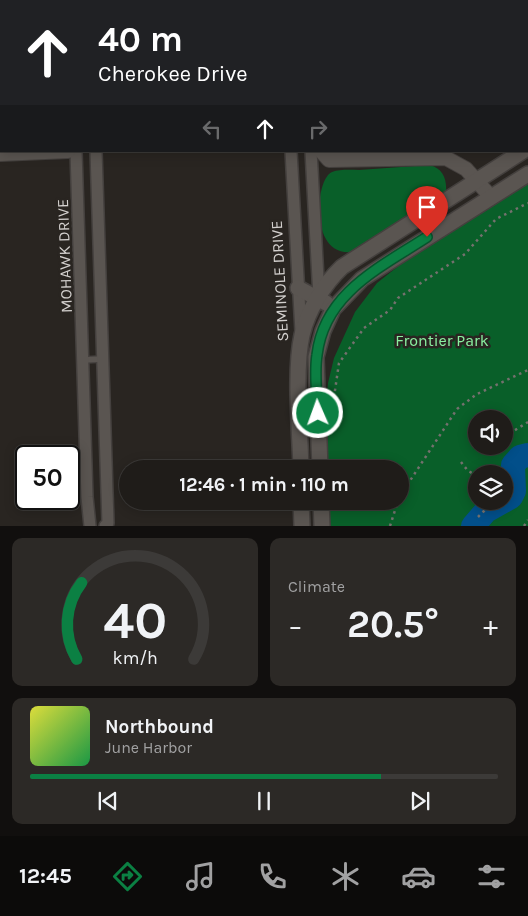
<!DOCTYPE html>
<meta charset="utf-8">
<style>
body{margin:0;font-family:Karla,sans-serif;background:#2c2926;color:#f1f3f6;height:100vh;display:flex;flex-direction:column;font-size:19px;white-space:nowrap}
*{box-sizing:border-box;margin:0}
p{font-size:16px;color:#a1a1a2}
.icon{flex:none;width:28px;height:28px;fill:none;stroke:currentColor;stroke-width:2;stroke-linecap:round;stroke-linejoin:round}
.map{position:relative;height:526px;overflow:hidden}
.details{display:flex;flex-direction:column;gap:12px;padding:12px;background:#110f0e;flex:1}
.details>*{flex:none}
.top-card{position:absolute;left:0px;top:0px;width:529px;height:152px;box-shadow:0 2px 12px #0003,0 0 0 1px #3c3a38;background:#202124;color:#fff;overflow:hidden}
.fabs{position:absolute;left:468px;top:410px;display:grid;gap:10px}
.fabs a{display:grid;place-items:center;width:45px;height:45px;border-radius:50%;background:#1f1c19;box-shadow:0 2px 12px #0003,0 0 0 1px #3c3a38;font-size:25px}
.speed{position:absolute;left:15px;top:445px;display:flex;gap:10px;font-size:25px;font-weight:700;text-align:center}
.speed>*{display:grid;place-content:center;width:65px;height:65px;border-radius:50%;background:#1f1c19;box-shadow:0 2px 12px #0003,0 0 0 1px #3c3a38;line-height:1}
.speed .limit{border:2px solid #111;border-radius:8px;background:#fff;color:#111}
.pin{position:absolute;display:grid;place-items:center;width:42px;height:42px;color:#fff;margin:-51px -21px;border-radius:50% 50% 50% 0;rotate:-45deg;box-shadow:0 0 5px #0007}
.pin .icon{rotate:45deg}
.me{position:absolute;width:55px;margin:-28px;rotate:358deg;stroke-linejoin:round;filter:drop-shadow(0 0 4px #0008)}
.turn{display:flex;align-items:center;gap:18px;height:105px;padding:0 15px;font-size:22px}
.turn .icon{width:65px;height:65px;stroke-width:2.5}
.turn b{display:block;font-size:35px;line-height:42px}
.lanes{display:flex;align-items:center;height:48px;padding:0 15px;background:#0003;justify-content:center;gap:25px;direction:ltr}
.lanes .off{opacity:.35}
.big{font-size:38px;font-weight:700;line-height:1.1}
.details .card{flex:1;display:flex;flex-direction:column;justify-content:center;gap:8px;min-width:0;padding:0 18px;border-radius:10px;background:#2c2926}
.details .dial{align-items:center;gap:0}
.dial svg{height:130px;overflow:visible;fill:none;stroke:#3c3a38;stroke-width:7;stroke-linecap:round;text-anchor:middle}
.dial text{fill:#f1f3f6;stroke:none}
.song{display:flex;align-items:center;gap:15px}
.cover{width:60px;height:60px;border-radius:8px;background:linear-gradient(135deg,hsl(60 70% 55%),hsl(140 70% 35%))}
.played{height:5px;border-radius:2px;background:linear-gradient(90deg,#0b8043 75%,#3c3a38 75%)}
.keys{display:flex;justify-content:space-around;direction:ltr}
.heat{display:flex;justify-content:space-between;align-items:center;font-size:28px;direction:ltr}
.details .tiles{flex:1;display:grid;gap:12px;grid-template-columns:1fr 1fr}
.card:last-child{grid-column:span 2}
.trip{position:absolute;left:119px;top:460px;width:290px;height:50px;border-radius:25px;background:#1f1c19;box-shadow:0 2px 12px #0003,0 0 0 1px #3c3a38;font-weight:700;line-height:50px;text-align:center}
.tabs{display:flex;height:80px;justify-content:space-around;align-items:center;background:#0c0b0a;color:#a1a1a2}
.tabs .icon{width:35px;height:35px}
.tabs .current{color:#0b8043}
.tabs b{font-size:22px;color:#f1f3f6}
.map>svg:first-child{display:block}
.green{fill:#095f29;fill-rule:evenodd}
.lines{fill:none;stroke-linecap:round;stroke-linejoin:round}
.river{stroke:#024f8a;stroke-width:24}
.service-casing{stroke:#44403e;stroke-width:8}
.minor-casing{stroke:#44403e;stroke-width:14}
.tertiary-casing{stroke:#44403e;stroke-width:16}
.secondary-casing{stroke:#44403e;stroke-width:18}
.path{stroke:#74716e;stroke-width:2.5;stroke-dasharray:2.5 4;stroke-linecap:butt}
.service{stroke:#5a5551;stroke-width:5.5}
.minor{stroke:#5a5551;stroke-width:11}
.tertiary{stroke:#5a5551;stroke-width:14}
.secondary{stroke:#5a5551;stroke-width:15}
.route-casing{stroke:#07532c;stroke-width:12}
.route{stroke:#0b8043;stroke-width:9}
.labels{text-anchor:middle;stroke-width:5;stroke-linejoin:round;paint-order:stroke}
.street-label{font-size:16px;fill:#d3d0ce;stroke:#292521}
.park-label{font-size:16px;fill:#8af0a0;stroke:#292521}
</style>
<div class="map">
<svg width="528" height="526" viewBox="0 0 528 526">
<rect width="100%" height="100%" fill="#292521"/>
<g class="green">
<path d="M 429,165 C 443,168 447,179 446,192 L 352,252 C 309,257 315,179 332,172 C 340,169 351,170 359,170 C 382,168 406,167 429,165 Z"/>
<path d="M 528,184 L 528,526 L 329,526 L 328,501 L 400,501 L 400,469 L 327,469 L 326,404 L 328,383 L 334,358 L 355,312 L 377,283 L 406,260 ZM 476,419 L 504,419 L 504,446 L 476,446 ZM 476,474 L 504,474 L 504,501 L 476,501 Z"/>
</g>
<g class="lines">
<polyline class="river" points="473,526 486,511 511,497 514,491 513,465 520,457 528,455"/>
<defs>
<polyline id="service" points="83,360 102,359"/>
<g id="minor">
<polyline points="71,0 71,1"/>
<polyline points="91,0 91,1"/>
<polyline points="286,0 286,1"/>
<polyline points="307,0 307,1"/>
<polyline points="504,0 504,1"/>
<polyline points="523,0 523,1"/>
<polyline points="528,74 528,82"/>
<polyline points="528,116 528,114"/>
<polyline points="528,134 528,135"/>
<polyline points="76,151 87,497 90,526"/>
<polyline points="96,151 108,523 105,526"/>
<polyline points="291,151 301,332"/>
<polyline points="311,151 319,297"/>
</g>
<g id="tertiary">
<polyline points="321,151 329,160 446,158 466,169 491,197"/>
<polyline points="0,154 68,151"/>
</g>
<g id="secondary">
<polyline points="298,288 326,303"/>
<path d="M 301,469 C 300,431 294,371 302,335 C 308,310 324,284 342,267 L 523,151"/>
<polyline points="320,469 316,357 323,331 333,309 362,279 528,174"/>
<polyline points="301,501 302,526"/>
<polyline points="321,501 322,526"/>
</g>
</defs>
<use href="#service" class="service-casing"/>
<use href="#minor" class="minor-casing"/>
<use href="#tertiary" class="tertiary-casing"/>
<use href="#secondary" class="secondary-casing"/>
<g class="path">
<polyline points="333,404 339,363 364,328 390,310 398,298 465,254 496,219 528,203"/>
<polyline points="504,437 528,422"/>
<polyline points="461,462 468,471 476,475"/>
<polyline points="400,496 457,409 477,394 528,370"/>
<polyline points="478,517 484,511 488,501"/>
<polyline points="390,526 398,501"/>
<polyline points="524,526 528,520"/>
</g>
<use href="#service" class="service"/>
<use href="#minor" class="minor"/>
<use href="#tertiary" class="tertiary"/>
<use href="#secondary" class="secondary"/>
</g>
<g class="lines">
<defs>
<path id="route" d="M 318,413 C 317,394 314,374 317,355 C 324,293 381,267 427,237"/>
</defs>
<use href="#route" class="route-casing"/>
<use href="#route" class="route"/>
</g>
<g class="labels">
<g class="street-label">
<text transform="translate(64 256) rotate(-92)" y="6">MOHAWK DRIVE</text>
<text transform="translate(279 281) rotate(-93)" y="6">SEMINOLE DRIVE</text>
</g>
<g class="park-label">
<text x="442" y="346">Frontier Park</text>
</g>
</g>
</svg>
<div class="fabs">
<a><svg class="icon" aria-label="sound" viewBox="0 0 24 24"><path d="M4 9h4l5-4v14l-5-4H4zM17 9q2 3 0 6"/></svg></a>
<a><svg class="icon" aria-label="layers" viewBox="0 0 24 24"><path d="M12 4l9 5-9 5-9-5zM3 14l9 5 9-5"/></svg></a>
</div>
<div class="speed"><div class="limit">50</div></div>
<div class="pin" style="left:427px;top:237px;background:#d93025"><svg class="icon" aria-label="arrive" viewBox="0 0 24 24"><path d="M6 21V4h12l-3 4 3 4H6"/></svg></div>
<svg class="me" style="left:318px;top:413px" viewBox="-20 -20 40 40"><circle r="17" fill="#0b8043" stroke="#fff" stroke-width="3"/><path d="M0-11L8 9 0 5-8 9z" fill="#fff"/></svg>
<div class="trip">12:46 · 1 min · 110 m</div>
<div class="top-card">
<div class="turn"><svg class="icon" aria-label="ahead" viewBox="0 0 24 24"><path d="M12 20V5M6 11l6-6 6 6"/></svg><div><b>40 m</b>Cherokee Drive</div></div>
<div class="lanes"><svg class="icon off" aria-label="left" viewBox="0 0 24 24"><path d="M17 20v-9H6M10 6l-5 5 5 5"/></svg><svg class="icon" aria-label="ahead" viewBox="0 0 24 24"><path d="M12 20V5M6 11l6-6 6 6"/></svg><svg class="icon off" aria-label="right" viewBox="0 0 24 24"><path d="M7 20v-9h11M14 6l5 5-5 5"/></svg></div>
</div>
</div>
<section class="details">
<div class="tiles">
<div class="card dial"><svg viewBox="0 0 100 80">
<path d="M14 69A42 42 0 1 1 86 69"/>
<path d="M14 69A42 42 0 0 1 17 22" stroke="#0b8043"/>
<text x="50" y="56" font-size="32" font-weight="700">40</text>
<text x="50" y="72" font-size="11">km/h</text>
</svg></div>
<div class="card"><p>Climate</p>
<div class="heat"><a>−</a><b class="big">20.5°</b><a>+</a></div>
</div>
<div class="card">
<div class="song"><i class="cover"></i><div><b>Northbound</b><p>June Harbor</p></div></div>
<div class="played"></div>
<div class="keys"><svg class="icon" aria-label="previous" viewBox="0 0 24 24"><path d="M18 5L8 12l10 7zM5 5v14"/></svg><svg class="icon" aria-label="pause" viewBox="0 0 24 24"><path d="M8 5v14M16 5v14"/></svg><svg class="icon" aria-label="next" viewBox="0 0 24 24"><path d="M6 5l10 7-10 7zM19 5v14"/></svg></div>
</div>
</div>
</section>
<nav class="tabs">
<b>12:45</b>
<svg class="icon current" aria-label="directions" viewBox="0 0 24 24"><path d="M12 3l9 9-9 9-9-9zM9 14v-3h6M13 9l2 2-2 2"/></svg>
<svg class="icon" aria-label="music" viewBox="0 0 24 24"><path d="M9 18V5l10-2v13"/><circle cx="6" cy="18" r="3"/><circle cx="16" cy="16" r="3"/></svg>
<svg class="icon" aria-label="phone" viewBox="0 0 24 24"><path d="M5 4h4l2 5-3 2q2 4 5 5l2-3 5 2v4C11 20 4 13 5 4z"/></svg>
<svg class="icon" aria-label="climate" viewBox="0 0 24 24"><path d="M12 3v18M4 7l16 10M4 17L20 7"/></svg>
<svg class="icon" aria-label="car" viewBox="0 0 24 24"><path d="M5 17H2v-5l4-1 3-4h7l3 4 3 1v5h-3M9 17h6M6 11h13"/><circle cx="7" cy="17" r="2"/><circle cx="17" cy="17" r="2"/></svg>
<svg class="icon" aria-label="filters" viewBox="0 0 24 24"><path d="M4 7h16M4 17h16"/><circle cx="9" cy="7" r="2"/><circle cx="15" cy="17" r="2"/></svg>
</nav>
